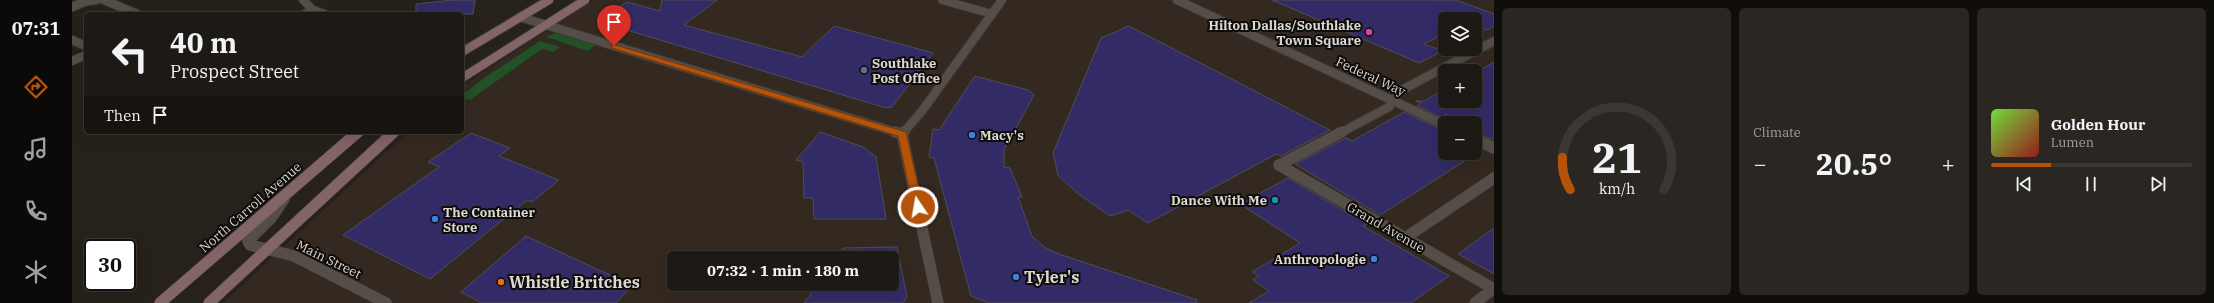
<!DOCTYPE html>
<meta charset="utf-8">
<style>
body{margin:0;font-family:"IBM Plex Serif",serif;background:#2a2622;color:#f1f3f6;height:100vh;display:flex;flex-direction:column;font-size:15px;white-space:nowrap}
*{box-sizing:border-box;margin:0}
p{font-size:13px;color:#a0a0a0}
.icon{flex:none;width:22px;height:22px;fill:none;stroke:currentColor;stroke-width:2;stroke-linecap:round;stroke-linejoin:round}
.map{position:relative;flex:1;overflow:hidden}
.side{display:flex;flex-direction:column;gap:8px;padding:8px;background:#100e0b;width:720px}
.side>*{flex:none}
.hud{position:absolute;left:12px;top:12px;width:380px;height:122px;border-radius:6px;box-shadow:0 4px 16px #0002,0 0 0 1px #3b3834;background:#1d1914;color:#f1f3f6;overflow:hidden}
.buttons{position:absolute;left:1366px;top:12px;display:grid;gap:8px}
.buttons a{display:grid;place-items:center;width:44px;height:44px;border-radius:6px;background:#1d1914;box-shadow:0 4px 16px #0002,0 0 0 1px #3b3834;font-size:20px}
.speed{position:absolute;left:12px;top:239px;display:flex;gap:8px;font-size:20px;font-weight:700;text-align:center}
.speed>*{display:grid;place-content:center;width:52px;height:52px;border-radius:50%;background:#1d1914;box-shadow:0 4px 16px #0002,0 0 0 1px #3b3834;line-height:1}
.speed .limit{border:2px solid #111;border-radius:6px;background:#fff;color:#111}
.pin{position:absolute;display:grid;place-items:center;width:34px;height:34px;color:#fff;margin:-41px -17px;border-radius:50% 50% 50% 0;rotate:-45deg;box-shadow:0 0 4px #0007}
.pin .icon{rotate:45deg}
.me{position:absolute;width:44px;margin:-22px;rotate:348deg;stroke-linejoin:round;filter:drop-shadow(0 0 3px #0008)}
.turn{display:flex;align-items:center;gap:14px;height:84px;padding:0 20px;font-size:18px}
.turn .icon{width:52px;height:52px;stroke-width:2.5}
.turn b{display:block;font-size:28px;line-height:34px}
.then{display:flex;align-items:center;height:38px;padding:0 20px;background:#0003;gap:8px;font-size:15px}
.big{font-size:30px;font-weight:700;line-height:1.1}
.side .card{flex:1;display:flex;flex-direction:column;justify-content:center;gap:6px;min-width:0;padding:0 14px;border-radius:6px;background:#2a2622}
.side .dial{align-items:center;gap:0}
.dial svg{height:104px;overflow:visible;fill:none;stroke:#3b3834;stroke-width:7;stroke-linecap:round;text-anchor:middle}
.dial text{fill:#f1f3f6;stroke:none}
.song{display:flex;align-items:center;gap:12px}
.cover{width:48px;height:48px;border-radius:6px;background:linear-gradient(135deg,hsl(100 70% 55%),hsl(0 70% 35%))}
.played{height:4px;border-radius:2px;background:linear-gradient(90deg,#b45309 30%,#3b3834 30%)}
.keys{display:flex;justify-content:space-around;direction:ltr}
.heat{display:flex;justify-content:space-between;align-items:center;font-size:22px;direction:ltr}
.side .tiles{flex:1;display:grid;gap:8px;grid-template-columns:repeat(3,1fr)}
.trip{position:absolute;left:595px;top:251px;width:232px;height:40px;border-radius:6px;background:#1d1914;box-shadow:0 4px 16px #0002,0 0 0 1px #3b3834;font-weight:700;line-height:40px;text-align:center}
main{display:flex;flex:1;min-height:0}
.tabs{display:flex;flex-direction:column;width:72px;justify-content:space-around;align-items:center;background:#0c0a08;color:#a0a0a0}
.tabs .icon{width:28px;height:28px}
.tabs .on{color:#b45309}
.tabs b{font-size:18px;color:#f1f3f6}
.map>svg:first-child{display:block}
.built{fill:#332920;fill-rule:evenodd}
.green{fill:#215124}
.building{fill:#322b66;stroke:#4e4e56}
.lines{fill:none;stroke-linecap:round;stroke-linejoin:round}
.service-casing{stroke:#413b37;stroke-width:9}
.minor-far1-casing{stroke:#413b37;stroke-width:10}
.minor-casing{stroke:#413b37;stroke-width:12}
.secondary-far1-casing{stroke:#413b37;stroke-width:10}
.secondary-casing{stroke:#413b37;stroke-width:12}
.service{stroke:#554e48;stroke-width:8}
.minor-far1{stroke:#554e48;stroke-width:8}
.minor{stroke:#554e48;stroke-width:11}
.secondary-far1{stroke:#836467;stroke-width:8}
.secondary{stroke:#836467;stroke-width:11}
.route{fill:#b45309;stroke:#753606}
.hotel-dot{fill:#d1479c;stroke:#0e0b09;stroke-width:1.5}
.service-dot{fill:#5c6f8a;stroke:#0e0b09;stroke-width:1.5}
.shop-dot{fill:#3f7fe0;stroke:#0e0b09;stroke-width:1.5}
.culture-dot{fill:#0f9aa8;stroke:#0e0b09;stroke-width:1.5}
.food-dot{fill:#e8710a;stroke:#0e0b09;stroke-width:1.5}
.labels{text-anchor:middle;stroke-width:4;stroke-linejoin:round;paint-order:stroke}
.poi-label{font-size:13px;font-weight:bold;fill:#dcd8d4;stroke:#0e0b09;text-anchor:end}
.street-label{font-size:13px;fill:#dcd8d4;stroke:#0e0b09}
.near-poi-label{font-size:16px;font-weight:bold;fill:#dcd8d4;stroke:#0e0b09;text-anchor:start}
</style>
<main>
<nav class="tabs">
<b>07:31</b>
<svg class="icon on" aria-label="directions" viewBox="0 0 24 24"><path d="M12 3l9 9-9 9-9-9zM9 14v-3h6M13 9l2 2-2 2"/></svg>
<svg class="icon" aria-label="music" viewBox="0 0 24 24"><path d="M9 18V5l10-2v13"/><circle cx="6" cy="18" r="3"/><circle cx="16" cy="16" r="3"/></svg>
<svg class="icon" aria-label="phone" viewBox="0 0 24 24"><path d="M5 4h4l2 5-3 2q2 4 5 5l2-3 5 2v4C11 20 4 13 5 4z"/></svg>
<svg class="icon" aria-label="climate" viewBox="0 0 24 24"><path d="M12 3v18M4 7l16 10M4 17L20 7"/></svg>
</nav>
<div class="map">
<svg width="1422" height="303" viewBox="0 0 1422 303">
<rect width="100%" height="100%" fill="#27211b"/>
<path class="built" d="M 522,0 L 1422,0 L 1422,303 L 151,303 L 336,132 L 390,132 L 390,86 ZM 1373,19 L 1403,19 L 1403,49 L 1373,49 ZM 1373,71 L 1403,71 L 1403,101 L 1373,101 ZM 1373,123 L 1403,123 L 1403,153 L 1373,153 ZM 602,258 L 820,258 L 820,284 L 602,284 Z"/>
<g class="green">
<polygon points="483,33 487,34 524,45 516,51 474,37"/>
<polygon points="468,41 488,47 481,52 470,49 398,100 395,99 390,102 390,95 415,76"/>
</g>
<g class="building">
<polygon points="381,0 403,0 401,14 344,14 344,4"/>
<polygon points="590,0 645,0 612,25 730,57 762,26 861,53 820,107 814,108 525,21 555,2 588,11"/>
<polygon points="1200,0 1384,0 1422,14 1422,26 1415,30 1403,26 1403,19 1373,19 1373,33 1352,44 1371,51 1347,63"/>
<polygon points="1057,26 1258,130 1209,156 1204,154 1076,223 1056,210 1038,216 1005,193 986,175 981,153 1029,38"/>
<polygon points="1422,62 1422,140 1403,132 1403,123 1392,123 1373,114 1373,119 1345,106 1349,103 1344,101 1352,101 1373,89 1373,101 1403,101 1403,73"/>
<polygon points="903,76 956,90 962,95 932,150 932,167 938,168 950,197 946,197 960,236 972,247 987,254 1125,300 1124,303 917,303 899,296 862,158 857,157 861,129 867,130"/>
<polygon points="1332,112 1373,131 1373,153 1403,153 1403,147 1410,150 1308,215 1223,164 1274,138 1280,141"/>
<polygon points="748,132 791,147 804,157 814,219 742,219 741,198 732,198 731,162 724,160"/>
<polygon points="399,133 438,148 427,156 487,180 460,202 455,200 358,279 271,235 367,167 356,162"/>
<polygon points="1216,178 1295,224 1291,226 1377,276 1339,303 1177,303 1197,291 1181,280 1187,276 1180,272 1228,243 1168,204"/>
<polygon points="1422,228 1422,274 1386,254"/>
<polygon points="454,236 520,267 561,285 544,303 410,303 389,292"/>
<polygon points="825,247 835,297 831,303 732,303 746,284 820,284 820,258 764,258 771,248"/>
</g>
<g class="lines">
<defs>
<g id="service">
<polyline points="231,0 241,10"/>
<polyline points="870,0 920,14"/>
<polyline points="0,61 14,55"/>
</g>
<g id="minor-far1">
<polyline points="32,0 65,14"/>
<polyline points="1105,0 1373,125"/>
<polyline points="0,7 15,1 25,0"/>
<polyline points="233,14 241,10 252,14"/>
<polyline points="448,17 827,133"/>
<polyline points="0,40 14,46"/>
<polyline points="831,133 850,111 930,0"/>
<polyline points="1268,133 1317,107 1328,91 1422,41"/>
</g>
<g id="minor">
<polyline points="823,132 830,134"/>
<polyline points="832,132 830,134 866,303"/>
<polyline points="1403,139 1422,148"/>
<polyline points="1207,165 1270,132"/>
<polyline points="1207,165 1422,289"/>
<polyline points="212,199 200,217 176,241 178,245 222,256 314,303"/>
<polyline points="1333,238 1422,178"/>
<polyline points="1403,303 1421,289"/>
</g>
<g id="secondary-far1">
<polyline points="390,52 477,0"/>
<polyline points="390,78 513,0"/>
<polyline points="285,133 286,132"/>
</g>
<g id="secondary">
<polyline points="88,303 286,132"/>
<polyline points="137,303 322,132"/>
</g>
</defs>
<use href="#service" class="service-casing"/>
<use href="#minor-far1" class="minor-far1-casing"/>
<use href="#minor" class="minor-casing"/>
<use href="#secondary-far1" class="secondary-far1-casing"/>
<use href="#secondary" class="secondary-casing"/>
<use href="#service" class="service"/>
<use href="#minor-far1" class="minor-far1"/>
<use href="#minor" class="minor"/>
<use href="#secondary-far1" class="secondary-far1"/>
<use href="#secondary" class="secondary"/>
</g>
<polygon class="route" points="540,44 834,132 851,207 846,210 841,207 826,136 540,48"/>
<circle class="hotel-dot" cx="1297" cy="32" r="4"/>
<circle class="service-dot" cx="792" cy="70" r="4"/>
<g class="shop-dot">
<circle cx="900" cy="135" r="4"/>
<circle cx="363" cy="219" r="4"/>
<circle cx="1302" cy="259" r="4"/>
<circle cx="944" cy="277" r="4"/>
</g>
<circle class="culture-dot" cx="1203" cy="200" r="4"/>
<circle class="food-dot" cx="429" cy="282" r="4"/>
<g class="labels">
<g class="poi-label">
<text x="1289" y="30">Hilton Dallas/Southlake<tspan x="1289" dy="15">Town Square</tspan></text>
<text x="800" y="68" text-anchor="start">Southlake<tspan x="800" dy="15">Post Office</tspan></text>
<text x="908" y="140" text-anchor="start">Macy's</text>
<text x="1195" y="205">Dance With Me</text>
<text x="371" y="217" text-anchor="start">The Container<tspan x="371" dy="15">Store</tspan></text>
<text x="1294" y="264">Anthropologie</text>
</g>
<g class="street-label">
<text transform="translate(1299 76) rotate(25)" y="5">Federal Way</text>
<text transform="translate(178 207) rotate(-41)" y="5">North Carroll Avenue</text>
<text transform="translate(1314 227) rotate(30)" y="5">Grand Avenue</text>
<text transform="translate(257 259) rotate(26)" y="5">Main Street</text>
</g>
<g class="near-poi-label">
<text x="952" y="283">Tyler's</text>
<text x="437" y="288">Whistle Britches</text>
</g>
</g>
</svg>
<div class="buttons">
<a><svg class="icon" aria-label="layers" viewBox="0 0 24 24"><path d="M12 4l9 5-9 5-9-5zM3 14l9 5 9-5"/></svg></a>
<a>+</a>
<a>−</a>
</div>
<div class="speed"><div class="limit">30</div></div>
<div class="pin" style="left:542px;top:46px;background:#d93025"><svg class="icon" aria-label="arrive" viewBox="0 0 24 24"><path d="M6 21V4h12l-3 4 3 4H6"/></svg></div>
<svg class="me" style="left:846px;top:207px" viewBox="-20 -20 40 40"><circle r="17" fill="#b45309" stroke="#fff" stroke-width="3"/><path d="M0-11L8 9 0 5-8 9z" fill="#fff"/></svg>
<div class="trip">07:32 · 1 min · 180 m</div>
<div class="hud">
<div class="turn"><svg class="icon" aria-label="left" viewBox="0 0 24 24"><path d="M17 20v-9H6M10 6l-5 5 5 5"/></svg><div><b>40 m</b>Prospect Street</div></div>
<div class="then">Then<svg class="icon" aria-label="arrive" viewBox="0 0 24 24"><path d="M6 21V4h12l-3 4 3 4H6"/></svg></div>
</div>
</div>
<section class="side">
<div class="tiles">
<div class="card dial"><svg viewBox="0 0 100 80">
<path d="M14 69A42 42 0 1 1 86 69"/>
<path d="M14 69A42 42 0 0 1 8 44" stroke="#b45309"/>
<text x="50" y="56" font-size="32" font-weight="700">21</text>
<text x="50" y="72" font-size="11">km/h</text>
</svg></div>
<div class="card"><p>Climate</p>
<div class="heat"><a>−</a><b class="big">20.5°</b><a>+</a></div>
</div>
<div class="card">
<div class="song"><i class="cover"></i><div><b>Golden Hour</b><p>Lumen</p></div></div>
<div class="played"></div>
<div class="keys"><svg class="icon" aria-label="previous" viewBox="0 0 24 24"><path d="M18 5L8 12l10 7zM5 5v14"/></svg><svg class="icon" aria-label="pause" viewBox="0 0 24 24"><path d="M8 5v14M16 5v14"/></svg><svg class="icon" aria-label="next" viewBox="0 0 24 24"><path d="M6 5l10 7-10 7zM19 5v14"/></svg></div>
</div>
</div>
</section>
</main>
